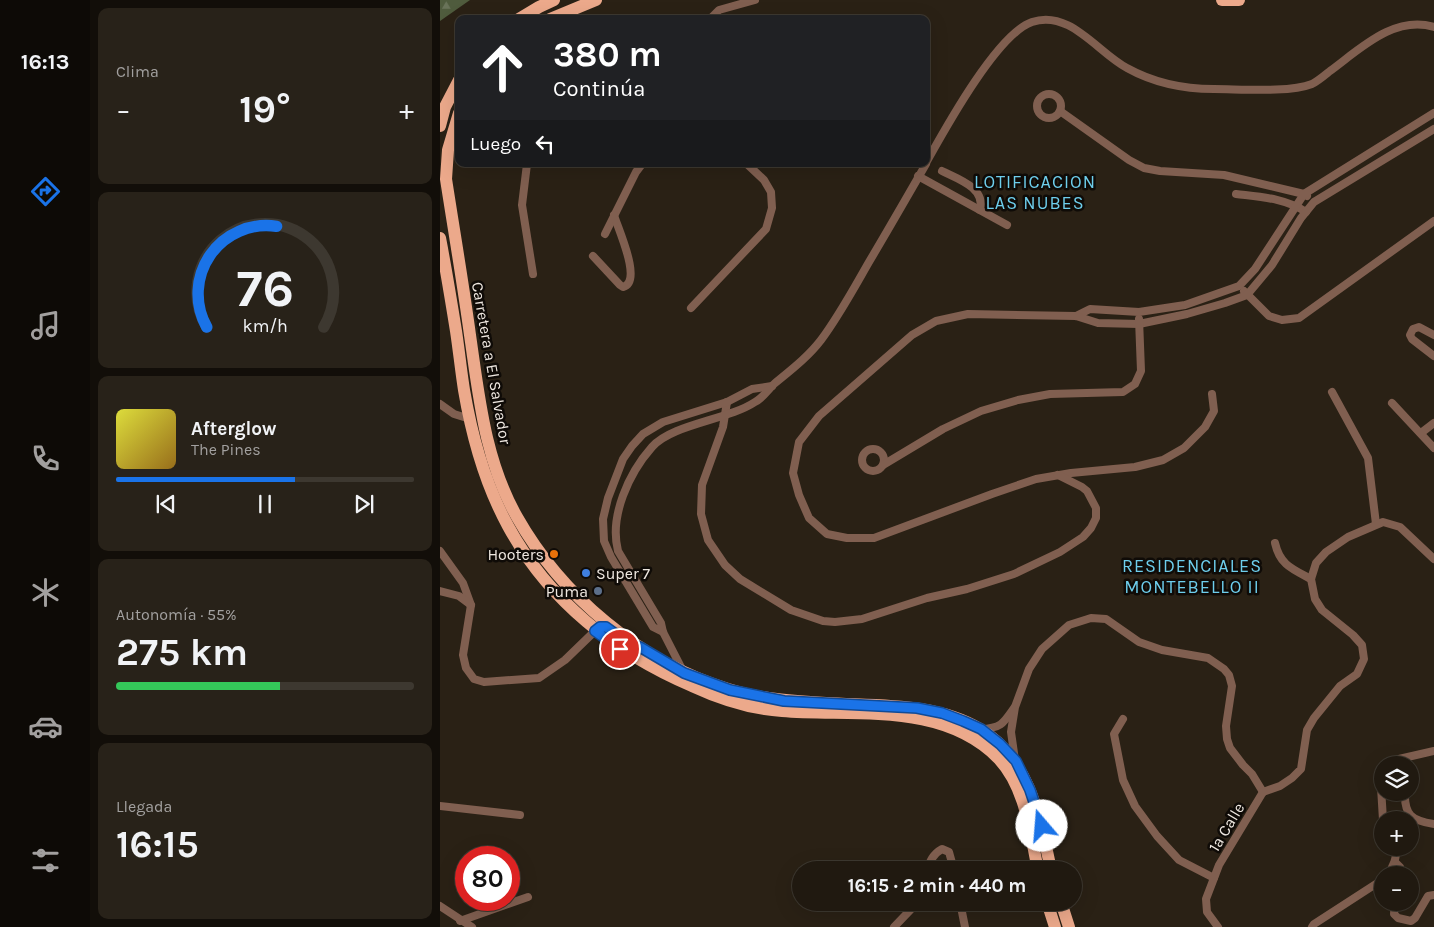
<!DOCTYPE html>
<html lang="es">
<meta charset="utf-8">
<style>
body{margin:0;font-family:Karla,sans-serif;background:#282219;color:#f1f3f6;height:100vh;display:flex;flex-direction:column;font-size:19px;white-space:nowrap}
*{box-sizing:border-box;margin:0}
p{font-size:16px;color:#a2a09f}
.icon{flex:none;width:28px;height:28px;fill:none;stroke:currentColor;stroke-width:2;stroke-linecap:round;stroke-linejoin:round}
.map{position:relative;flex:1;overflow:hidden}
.drawer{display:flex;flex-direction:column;gap:8px;padding:8px;background:#120e09;width:350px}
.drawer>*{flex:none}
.banner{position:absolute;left:15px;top:15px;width:475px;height:152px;border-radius:10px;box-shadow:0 5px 20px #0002,0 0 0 1px #3d3830;background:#202124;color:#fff;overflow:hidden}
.controls{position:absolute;left:934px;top:756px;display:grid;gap:10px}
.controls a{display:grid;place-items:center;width:45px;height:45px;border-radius:50%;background:#201910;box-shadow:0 5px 20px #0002,0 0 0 1px #3d3830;font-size:25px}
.speed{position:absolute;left:15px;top:846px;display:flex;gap:10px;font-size:25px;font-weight:700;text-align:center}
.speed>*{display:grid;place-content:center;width:65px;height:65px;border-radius:50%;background:#201910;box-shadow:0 5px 20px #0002,0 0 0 1px #3d3830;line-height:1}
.speed .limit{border:8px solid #d22;background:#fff;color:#111}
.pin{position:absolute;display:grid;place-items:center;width:42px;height:42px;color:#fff;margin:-21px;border:2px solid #fff;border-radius:50%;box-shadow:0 1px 5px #0007}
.me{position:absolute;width:55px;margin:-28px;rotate:342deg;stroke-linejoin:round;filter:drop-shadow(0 0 4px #0008)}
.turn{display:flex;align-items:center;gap:18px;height:105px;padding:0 15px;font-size:22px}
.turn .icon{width:65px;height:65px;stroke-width:2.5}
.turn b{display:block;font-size:35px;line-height:42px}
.then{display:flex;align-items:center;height:48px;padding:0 15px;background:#0003;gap:10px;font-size:19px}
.big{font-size:38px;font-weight:700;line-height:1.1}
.drawer .card{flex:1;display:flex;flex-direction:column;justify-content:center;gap:8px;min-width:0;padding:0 18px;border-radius:10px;background:#282219}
.drawer .dial{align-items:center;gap:0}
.dial svg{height:130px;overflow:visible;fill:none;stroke:#3d3830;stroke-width:7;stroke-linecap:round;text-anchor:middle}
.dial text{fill:#f1f3f6;stroke:none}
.song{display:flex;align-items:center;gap:15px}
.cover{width:60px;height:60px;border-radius:8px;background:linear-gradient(135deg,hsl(60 70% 55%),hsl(40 70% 35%))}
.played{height:5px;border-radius:2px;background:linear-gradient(90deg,#1a73e8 60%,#3d3830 60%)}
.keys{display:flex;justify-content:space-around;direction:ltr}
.heat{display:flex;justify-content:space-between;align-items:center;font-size:28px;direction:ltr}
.charge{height:8px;border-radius:4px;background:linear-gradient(90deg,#34c759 55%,#3d3830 0)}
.trip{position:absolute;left:352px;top:861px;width:290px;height:50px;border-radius:25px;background:#201910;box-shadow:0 5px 20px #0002,0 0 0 1px #3d3830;font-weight:700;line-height:50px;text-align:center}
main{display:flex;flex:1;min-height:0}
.tab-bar{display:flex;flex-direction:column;width:90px;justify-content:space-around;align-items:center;background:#0d0a06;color:#a2a09f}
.tab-bar .icon{width:35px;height:35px}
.tab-bar .on{color:#1a73e8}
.tab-bar b{font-size:22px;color:#f1f3f6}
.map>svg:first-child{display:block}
.forest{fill:url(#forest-firs)}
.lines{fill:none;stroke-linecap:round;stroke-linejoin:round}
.minor{stroke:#805f50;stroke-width:8}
.trunk{stroke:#eca98b;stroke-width:12}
.route-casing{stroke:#114b97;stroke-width:12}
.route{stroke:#1a73e8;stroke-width:9}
.food-dot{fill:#e8710a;stroke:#0f0b07;stroke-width:2}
.shop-dot{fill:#3f7fe0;stroke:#0f0b07;stroke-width:2}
.service-dot{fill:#5c6f8a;stroke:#0f0b07;stroke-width:2}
.labels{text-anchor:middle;stroke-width:5;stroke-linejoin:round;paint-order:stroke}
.street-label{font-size:16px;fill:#efe8e1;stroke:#0f0b07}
.poi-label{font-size:16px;fill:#efe8e1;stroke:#0f0b07;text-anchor:end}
.neighbourhood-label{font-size:18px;letter-spacing:1px;fill:#6eceec;stroke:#0f0b07}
</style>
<main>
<nav class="tab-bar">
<b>16:13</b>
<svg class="icon on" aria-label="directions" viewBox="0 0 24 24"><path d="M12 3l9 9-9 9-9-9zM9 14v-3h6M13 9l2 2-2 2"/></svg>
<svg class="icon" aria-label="music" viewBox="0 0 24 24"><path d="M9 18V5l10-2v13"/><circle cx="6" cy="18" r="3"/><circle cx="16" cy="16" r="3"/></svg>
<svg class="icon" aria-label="phone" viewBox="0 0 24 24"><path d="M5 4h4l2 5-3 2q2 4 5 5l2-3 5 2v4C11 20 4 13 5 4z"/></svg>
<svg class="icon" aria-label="climate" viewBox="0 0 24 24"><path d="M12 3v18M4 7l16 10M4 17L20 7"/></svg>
<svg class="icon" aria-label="car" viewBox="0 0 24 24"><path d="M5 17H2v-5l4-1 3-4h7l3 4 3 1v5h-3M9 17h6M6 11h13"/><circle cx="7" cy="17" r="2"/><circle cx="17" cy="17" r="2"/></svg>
<svg class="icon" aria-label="filters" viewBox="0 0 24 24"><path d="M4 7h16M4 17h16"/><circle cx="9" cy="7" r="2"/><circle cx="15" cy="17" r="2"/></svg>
</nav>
<section class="drawer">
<div class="card"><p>Clima</p>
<div class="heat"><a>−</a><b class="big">19°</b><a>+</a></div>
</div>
<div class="card dial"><svg viewBox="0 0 100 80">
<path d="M14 69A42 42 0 1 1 86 69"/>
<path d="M14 69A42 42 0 0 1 57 7" stroke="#1a73e8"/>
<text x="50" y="56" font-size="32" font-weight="700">76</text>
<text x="50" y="72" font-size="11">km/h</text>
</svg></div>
<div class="card">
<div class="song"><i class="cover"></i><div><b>Afterglow</b><p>The Pines</p></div></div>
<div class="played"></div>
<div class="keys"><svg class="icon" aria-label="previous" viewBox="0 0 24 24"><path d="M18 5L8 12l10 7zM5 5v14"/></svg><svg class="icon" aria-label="pause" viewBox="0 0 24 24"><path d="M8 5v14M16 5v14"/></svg><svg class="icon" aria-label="next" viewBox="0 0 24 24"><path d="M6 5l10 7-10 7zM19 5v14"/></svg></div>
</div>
<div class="card"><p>Autonomía · 55%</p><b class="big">275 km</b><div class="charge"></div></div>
<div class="card"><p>Llegada</p><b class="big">16:15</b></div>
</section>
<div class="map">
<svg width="994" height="927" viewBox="0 0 994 927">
<defs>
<pattern id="forest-firs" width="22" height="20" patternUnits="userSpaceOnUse" patternTransform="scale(1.25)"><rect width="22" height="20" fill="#4f5b3d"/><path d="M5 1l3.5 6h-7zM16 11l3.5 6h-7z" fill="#697359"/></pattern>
</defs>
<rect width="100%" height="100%" fill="#2a2115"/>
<polygon class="forest" points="0,0 30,0 0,21"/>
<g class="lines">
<g class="minor">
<polyline points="270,19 279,10 315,0"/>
<circle cx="609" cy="106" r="12"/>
<polyline points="620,111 689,160 704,168 720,171 784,175 864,194 867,196"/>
<path d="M 486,163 C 505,129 557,34 592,22 C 630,9 658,53 687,68 C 714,83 743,89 774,89 C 800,89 849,93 872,84 C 878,81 885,75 890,71 C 920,49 954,15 994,27"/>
<polyline points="87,164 82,205 93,274"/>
<path d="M 502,171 C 518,179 546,188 540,210"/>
<polyline points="478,176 567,225"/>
<path d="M 796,194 C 821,197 845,198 866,212"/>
<polyline points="165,234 196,172 202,164"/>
<path d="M 153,256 L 180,285 L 183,287 C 203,282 178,229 174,215"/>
<polyline points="804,291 829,316 842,320 859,318 994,221"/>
<polyline points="251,308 326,229 332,208 331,192 324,180 307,164"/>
<polyline points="636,316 650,309 699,312 745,305 799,286 815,269 864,194 994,113"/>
<polyline points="994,335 979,327 973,329 970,335 972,339 994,356"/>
<polyline points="892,392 928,458 936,524"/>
<polyline points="772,394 774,411 765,427 744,448 723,460 695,467 631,473 596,479 552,494 434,538 407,538 387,534 369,518 359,495 353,473 359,442 379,416 472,335 496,321 528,314 636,316 658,323 699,324 747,314 785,303 807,295 832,265 861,218 874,202 994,129"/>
<polyline points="287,402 283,427 262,485 261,514 268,540 285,565 300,579 351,610 383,621 395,622 422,619 487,598 527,589 574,574 620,552 643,537 651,528 656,518 656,508 647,491 642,487 618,475"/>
<polyline points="952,403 994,448"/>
<polyline points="0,404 14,414 30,419"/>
<polyline points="981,433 994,423"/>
<circle cx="433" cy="460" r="11"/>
<polyline points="443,465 503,429 541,411 578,400 610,394 683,392 695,384 701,371 699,319"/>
<path d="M 835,543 C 840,565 852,569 871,579"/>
<polyline points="0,551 23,583 31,605 23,655 26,668 34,679 44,682 99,678 125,660 155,631"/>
<polyline points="0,591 19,596 31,605"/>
<polyline points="223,632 213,627 171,557 164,541 163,519 168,498 183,459 192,446 203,434 223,422 287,402 312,389 332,386"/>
<path d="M 242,669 L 223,632 L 221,623 L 178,551 C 169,516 189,473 212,447 C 232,424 288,420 315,402 C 323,398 328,390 334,384 C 351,370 368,357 381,340 C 399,316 414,288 429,262 C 448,230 467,197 486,164"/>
<polyline points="683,719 674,734 683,780 695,806 717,836 739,860 774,878"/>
<path d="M 541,729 C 561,728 563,724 574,708"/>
<polyline points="575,760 571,732 575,707 589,669 602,649 629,625 651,618 666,619 699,642 722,650 768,658 784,669 789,675 792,686 786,726 787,739 790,748 803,765 812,774 823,792"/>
<polyline points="954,765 959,759 994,751"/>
<polyline points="942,783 941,787 943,820"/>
<polyline points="823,792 840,786 852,778 861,769 867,730 874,718 900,686 917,674 924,659 922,645 913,635 882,610 875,599 871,579 876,563 886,552 908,537 943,522 960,527 994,559"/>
<path d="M 965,792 C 964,815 972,821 994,824"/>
<polyline points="0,806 80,815"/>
<polyline points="955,862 960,867 962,875"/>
<path d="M 487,870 C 490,861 493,854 502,849 L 509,852 L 514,870"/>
<path d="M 947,875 C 953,868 958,856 955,848"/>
<polyline points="520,902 525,927"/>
<polyline points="955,902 954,914 958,918 971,921 975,918 988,896 994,895"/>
<polyline points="0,906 32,927"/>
<polyline points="20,921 88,897"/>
<polyline points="454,927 478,902"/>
<polyline points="778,927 767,912 766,899 779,865 823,792"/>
<polyline points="872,927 874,924 942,880"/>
</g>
<g class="trunk">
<polyline points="782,0 799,0"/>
<polyline points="79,19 99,7 114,0"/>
<polyline points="110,19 156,0"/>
<path d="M 19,113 L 8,150 L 6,179 C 14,231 23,283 30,335 C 39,397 45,461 77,517 C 121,595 201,663 288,689 C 320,699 353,701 386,703 C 437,706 495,702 540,729 C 590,759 600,818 611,870"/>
<polyline points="0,126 5,107 19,80"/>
<path d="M 0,238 C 6,269 11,300 16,331 C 19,351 21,371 24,390 C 32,437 45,484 68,526 C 108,600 176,654 252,686 C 280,699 311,709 342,711 C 414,717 503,701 559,759 C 586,788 590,833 598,870"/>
<polyline points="607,902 615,927"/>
<polyline points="621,902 629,927"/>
</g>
</g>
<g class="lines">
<defs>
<polyline id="route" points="180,649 155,631 160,627 166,627 185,641 200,647 244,673 290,690 344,701 477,708 502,713 523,721 541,729 560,744 576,761 590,790 602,826"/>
</defs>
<use href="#route" class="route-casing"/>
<use href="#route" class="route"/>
</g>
<circle class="food-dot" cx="114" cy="554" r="5"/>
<circle class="shop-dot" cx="146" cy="573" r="5"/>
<circle class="service-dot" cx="158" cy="591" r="5"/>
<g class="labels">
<g class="street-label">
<text transform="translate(52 363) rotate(80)" y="6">Carretera a El Salvador</text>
<text transform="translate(786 827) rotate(-59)" y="6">1a Calle</text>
</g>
<g class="poi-label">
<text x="104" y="560">Hooters</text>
<text x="156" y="579" text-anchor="start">Super 7</text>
<text x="148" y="597">Puma</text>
</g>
<g class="neighbourhood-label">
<text x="595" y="188">LOTIFICACION<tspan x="595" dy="21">LAS NUBES</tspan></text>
<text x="752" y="572">RESIDENCIALES<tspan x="752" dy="21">MONTEBELLO II</tspan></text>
</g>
</g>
</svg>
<div class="controls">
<a><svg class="icon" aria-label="layers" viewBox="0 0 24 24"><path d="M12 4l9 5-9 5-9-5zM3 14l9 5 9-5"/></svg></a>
<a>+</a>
<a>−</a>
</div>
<div class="speed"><div class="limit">80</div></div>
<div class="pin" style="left:180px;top:649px;background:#d93025"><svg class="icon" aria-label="arrive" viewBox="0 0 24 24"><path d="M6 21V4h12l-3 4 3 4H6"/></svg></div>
<svg class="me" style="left:602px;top:826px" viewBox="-20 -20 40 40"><circle r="19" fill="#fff"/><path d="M0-13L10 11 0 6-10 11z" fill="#1a73e8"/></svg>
<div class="trip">16:15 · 2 min · 440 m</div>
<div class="banner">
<div class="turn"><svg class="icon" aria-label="ahead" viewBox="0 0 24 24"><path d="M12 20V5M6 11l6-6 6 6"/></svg><div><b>380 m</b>Continúa</div></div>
<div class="then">Luego<svg class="icon" aria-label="left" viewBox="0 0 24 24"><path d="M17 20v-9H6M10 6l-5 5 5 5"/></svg></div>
</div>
</div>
</main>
